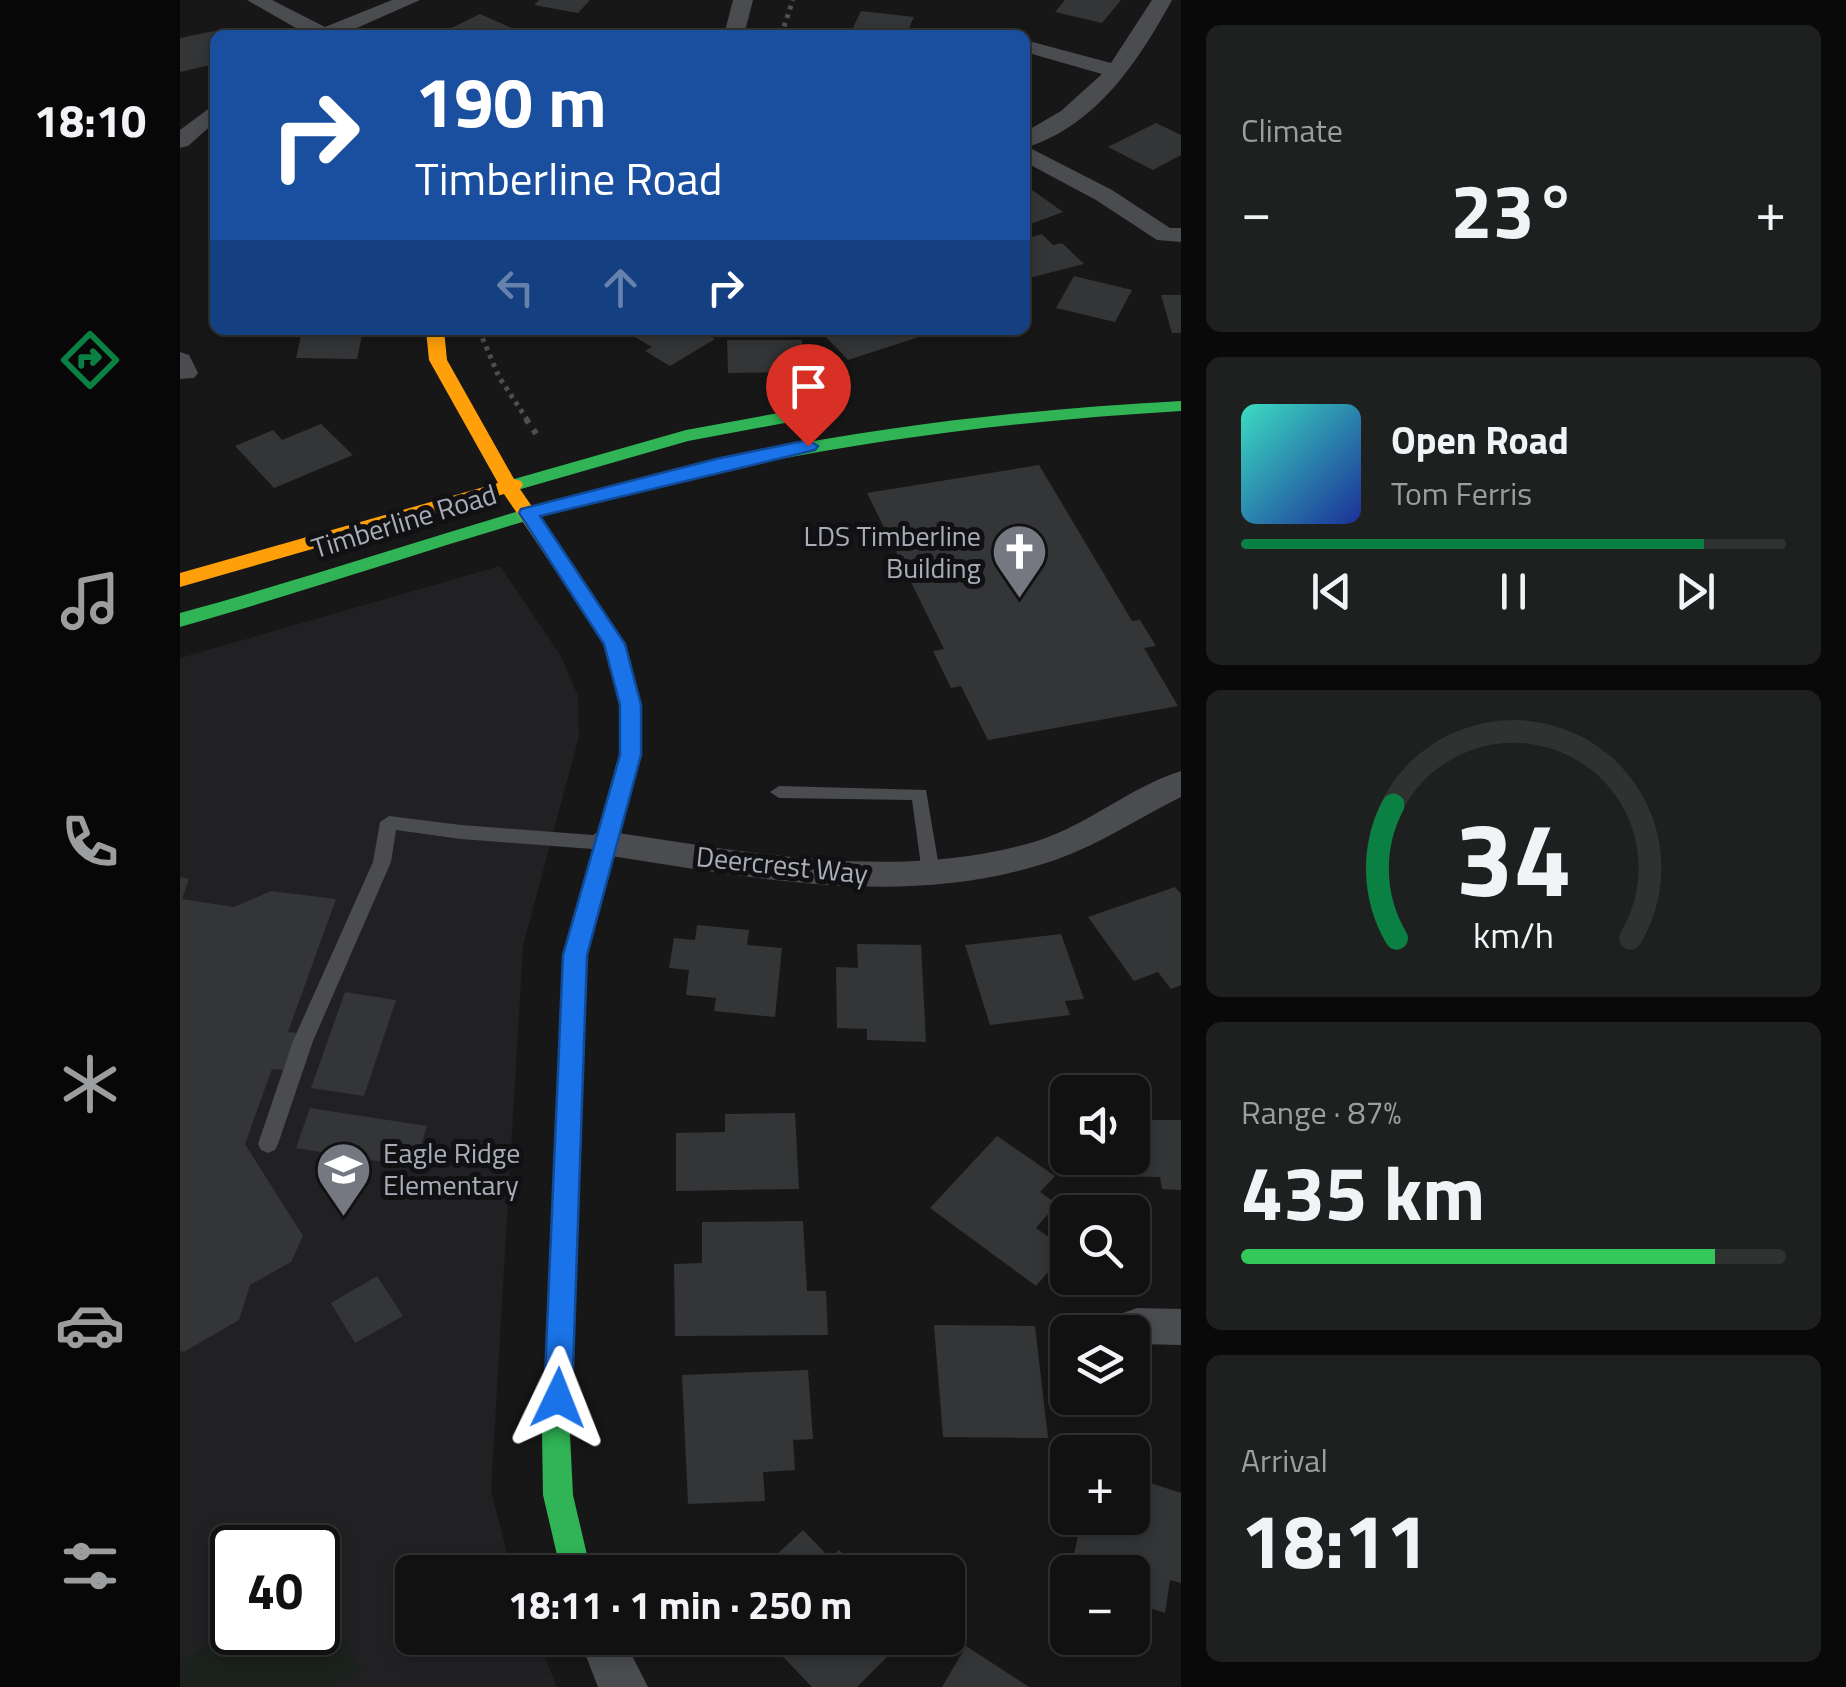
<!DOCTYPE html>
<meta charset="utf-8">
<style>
body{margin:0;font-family:"Titillium Web",sans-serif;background:#1e1f1f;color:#f1f3f6;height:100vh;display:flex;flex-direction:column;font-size:38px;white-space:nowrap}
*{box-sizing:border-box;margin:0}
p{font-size:32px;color:#9c9d9f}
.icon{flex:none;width:55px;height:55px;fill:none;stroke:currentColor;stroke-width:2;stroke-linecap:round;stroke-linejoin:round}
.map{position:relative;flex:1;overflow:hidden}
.side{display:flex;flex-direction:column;gap:25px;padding:25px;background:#090909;width:665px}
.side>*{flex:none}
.top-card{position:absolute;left:30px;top:30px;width:820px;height:305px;border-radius:15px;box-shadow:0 5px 15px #0003,0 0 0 2px #303131;background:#1a4fa0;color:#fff;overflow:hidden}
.buttons{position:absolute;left:870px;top:1075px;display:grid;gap:20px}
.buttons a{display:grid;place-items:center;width:100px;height:100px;border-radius:15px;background:#111;box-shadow:0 5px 15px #0003,0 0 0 2px #303131;font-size:50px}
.speed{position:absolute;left:30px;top:1525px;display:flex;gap:20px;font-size:50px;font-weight:700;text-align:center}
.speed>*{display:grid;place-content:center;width:130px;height:130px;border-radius:50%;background:#111;box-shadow:0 5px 15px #0003,0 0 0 2px #303131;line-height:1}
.speed .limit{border:5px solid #111;border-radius:15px;background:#fff;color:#111}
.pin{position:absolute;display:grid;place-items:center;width:85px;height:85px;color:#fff;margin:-102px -42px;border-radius:50% 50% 50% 0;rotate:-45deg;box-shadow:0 0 10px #0007}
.pin .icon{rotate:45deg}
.me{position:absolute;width:110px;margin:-55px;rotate:2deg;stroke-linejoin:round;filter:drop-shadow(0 0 8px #0008)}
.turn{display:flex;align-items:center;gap:35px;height:210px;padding:0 40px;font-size:45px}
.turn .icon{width:130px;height:130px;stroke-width:2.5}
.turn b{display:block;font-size:70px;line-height:85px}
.lanes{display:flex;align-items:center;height:95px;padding:0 40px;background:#0003;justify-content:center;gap:50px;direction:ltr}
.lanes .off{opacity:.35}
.big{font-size:75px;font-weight:700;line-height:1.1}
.side .card{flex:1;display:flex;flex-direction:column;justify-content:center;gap:15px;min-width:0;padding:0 35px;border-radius:15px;background:#1e1f1f}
.side .dial{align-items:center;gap:0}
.dial svg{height:260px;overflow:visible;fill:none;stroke:#303131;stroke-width:7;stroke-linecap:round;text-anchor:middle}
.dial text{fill:#f1f3f6;stroke:none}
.song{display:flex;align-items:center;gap:30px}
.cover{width:120px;height:120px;border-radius:15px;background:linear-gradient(135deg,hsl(170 70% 55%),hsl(230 70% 35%))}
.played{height:10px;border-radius:5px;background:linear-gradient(90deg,#0b8043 85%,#303131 85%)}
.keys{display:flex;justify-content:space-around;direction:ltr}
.heat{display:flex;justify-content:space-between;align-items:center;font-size:55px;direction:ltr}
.charge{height:15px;border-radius:8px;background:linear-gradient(90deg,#34c759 87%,#303131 0)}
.trip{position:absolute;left:215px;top:1555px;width:570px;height:100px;border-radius:15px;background:#111;box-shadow:0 5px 15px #0003,0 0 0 2px #303131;font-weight:700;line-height:100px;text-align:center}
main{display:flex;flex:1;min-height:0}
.tabs{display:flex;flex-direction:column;width:180px;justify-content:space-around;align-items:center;background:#070707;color:#9c9d9f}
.tabs .icon{width:70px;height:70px}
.tabs .current{color:#0b8043}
.tabs b{font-size:45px;color:#f1f3f6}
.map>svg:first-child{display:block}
.built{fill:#212124;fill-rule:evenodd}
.green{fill:#1b211c}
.building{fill:#343537}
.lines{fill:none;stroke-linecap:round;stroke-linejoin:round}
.path-far1{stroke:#4d4e52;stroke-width:5;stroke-dasharray:4 5;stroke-linecap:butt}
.path{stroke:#4d4e52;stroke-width:6;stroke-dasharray:5 8;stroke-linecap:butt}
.lane{fill:#4b4c50;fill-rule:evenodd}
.street{fill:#4b4c50;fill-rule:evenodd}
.fast{fill:#30b455;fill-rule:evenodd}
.slow{fill:#ff9f0a;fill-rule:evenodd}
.route{fill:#1a73e8;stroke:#114b97;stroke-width:2.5}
.labels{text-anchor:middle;stroke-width:10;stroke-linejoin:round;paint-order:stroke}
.street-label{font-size:28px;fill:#a8adb8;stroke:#111113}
.poi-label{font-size:28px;fill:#a8adb8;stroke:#111113;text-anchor:end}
</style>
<main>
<nav class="tabs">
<b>18:10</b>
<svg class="icon current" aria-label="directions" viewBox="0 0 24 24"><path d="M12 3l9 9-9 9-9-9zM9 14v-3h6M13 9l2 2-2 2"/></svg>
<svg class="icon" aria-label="music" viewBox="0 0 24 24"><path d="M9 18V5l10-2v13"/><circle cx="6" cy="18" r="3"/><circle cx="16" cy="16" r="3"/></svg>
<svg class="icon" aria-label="phone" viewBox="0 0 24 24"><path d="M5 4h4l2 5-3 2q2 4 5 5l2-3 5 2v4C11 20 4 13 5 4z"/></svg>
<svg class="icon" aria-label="climate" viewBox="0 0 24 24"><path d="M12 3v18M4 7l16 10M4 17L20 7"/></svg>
<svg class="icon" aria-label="car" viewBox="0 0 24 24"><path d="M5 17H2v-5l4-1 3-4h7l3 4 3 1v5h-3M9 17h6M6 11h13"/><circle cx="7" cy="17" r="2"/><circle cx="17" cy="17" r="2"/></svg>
<svg class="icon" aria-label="filters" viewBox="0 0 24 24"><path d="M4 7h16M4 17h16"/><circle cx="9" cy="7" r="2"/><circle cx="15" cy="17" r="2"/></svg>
</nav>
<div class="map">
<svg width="1001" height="1687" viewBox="0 0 1001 1687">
<rect width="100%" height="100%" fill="#171717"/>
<path class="built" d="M 320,566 L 381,656 L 398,696 L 399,736 L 343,946 L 311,1491 L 332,1572 L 232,1572 L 232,1638 L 357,1638 L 377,1687 L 0,1687 L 0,658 ZM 52,1548 L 138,1548 L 138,1632 L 52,1632 Z"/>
<polygon class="green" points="138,1593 181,1670 155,1687 0,1687 0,1663 52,1628 52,1632 138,1632"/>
<g class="building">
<polygon points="359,0 410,0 398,13 354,5"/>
<polygon points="885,0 941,0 922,23 875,12"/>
<polygon points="681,11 734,17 727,32 720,31 719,35 670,34"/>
<polygon points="300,14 348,35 257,35"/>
<polygon points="34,31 35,64 0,72 0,38"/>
<polygon points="976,123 1001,135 1001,155 973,170 928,147"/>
<polygon points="848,187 883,212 845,226 845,188"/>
<polygon points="862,234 873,245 882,243 904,264 849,278 845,273 845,239"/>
<polygon points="894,276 952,290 935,322 876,308"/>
<polygon points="981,295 1001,295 1001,333 992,333"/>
<polygon points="101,330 183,330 177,359 116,358 121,336 99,336"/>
<polygon points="466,330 518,330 535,339 490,366 465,351 472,347 455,337"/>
<polygon points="652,330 735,330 742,336 668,360 642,333"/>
<polygon points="547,340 622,340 624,372 548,373"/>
<polygon points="141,424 173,455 94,488 55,446 93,430 102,440"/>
<polygon points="859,465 952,621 960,620 976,646 964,648 998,706 808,740 781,686 771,688 753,651 764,649 687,493"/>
<polygon points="0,877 9,879 2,899 54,907 91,891 156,899 108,1032 117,1033 103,1070 92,1069 65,1144 123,1236 111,1262 70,1285 59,1320 4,1352 0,1351"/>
<polygon points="995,887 1001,894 1001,985 991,989 978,972 954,981 908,917"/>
<polygon points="517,925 569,930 567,945 602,948 595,1017 534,1011 536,998 506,995 509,970 489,968 494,938 515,940"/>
<polygon points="881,934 904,999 885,1001 890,1015 810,1025 785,945"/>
<polygon points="677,944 741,945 746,1042 687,1040 687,1029 657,1028 656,967 678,968"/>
<polygon points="165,992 216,1000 184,1096 131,1088"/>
<polygon points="130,1108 247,1126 234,1167 116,1148"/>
<polygon points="615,1113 619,1189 496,1191 496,1133 545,1132 545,1114"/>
<polygon points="952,1120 1001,1120 1001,1190 982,1189 980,1177 927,1176 924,1158 952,1158"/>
<polygon points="817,1136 875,1176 860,1192 877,1204 856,1228 887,1250 856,1286 750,1208"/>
<polygon points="623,1221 627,1291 646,1291 648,1335 495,1336 494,1264 522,1263 522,1222"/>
<polygon points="197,1276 223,1316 175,1343 151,1303"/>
<polygon points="754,1325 855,1326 868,1438 763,1437"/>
<polygon points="628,1370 633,1439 613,1440 615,1470 583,1472 585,1501 508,1504 502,1375"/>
<polygon points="952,1477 1001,1493 1001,1583 990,1580 985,1613 952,1602 952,1572 890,1572 902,1518 952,1518"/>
<polygon points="623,1530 650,1558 659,1550 682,1572 578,1572"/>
<polygon points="585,1638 726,1638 677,1687 632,1687"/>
<polygon points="786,1646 849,1687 762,1687"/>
</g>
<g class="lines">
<g class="path-far1">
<polyline points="601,35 613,0"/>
<polyline points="299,330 319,377 348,421"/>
</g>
<polyline class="path" points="346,419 359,438"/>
<g class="lane">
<polygon points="599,786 746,790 760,873 757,878 745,878 742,873 732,800 599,798 590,792"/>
<polygon points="209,816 281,825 425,836 434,843 425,850 281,839 216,830 211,862 133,1041 98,1144 95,1150 88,1153 81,1150 78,1144 113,1041 193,862 200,822"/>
</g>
<g class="street">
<polygon points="67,0 92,0 145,27 212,0 240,0 161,35 128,35"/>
<polygon points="553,0 573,0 564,35 544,35"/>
<path d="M 972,0 L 992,0 C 959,60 918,124 848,147 L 932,190 L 990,228 L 1001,228 L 1001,242 L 977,240 L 916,200 L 845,162 L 845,132 L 881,111 L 922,74 L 845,52 L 845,40 L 931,63 Z"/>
<polygon points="802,28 814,31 817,35 792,34"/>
<polygon points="35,104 35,122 8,146 0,148 0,130"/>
<polygon points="0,352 9,355 18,373 14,378 0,379"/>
<path d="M 1001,771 L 1001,797 C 960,817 922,843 878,859 C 730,911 575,878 425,855 L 414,852 L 409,843 L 414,834 L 425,831 C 568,852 715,883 857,841 C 908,825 950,787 1001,771 Z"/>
<polygon points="957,1308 1001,1309 1001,1345 957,1344 952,1342 952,1332 940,1332 937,1326 943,1313"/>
<polygon points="399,1638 443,1638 468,1687 418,1687"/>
</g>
<g class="fast">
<path d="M 1001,401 L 1001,411 C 832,421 665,442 500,480 C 331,519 167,580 0,627 L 0,613 C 166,568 329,508 497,469 C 662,430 831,410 1001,401 Z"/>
<polygon points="620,409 629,415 626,419 508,441 334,491 325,485 327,481 506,430"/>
<polygon points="414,605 421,607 445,643 461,705 461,755 407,955 390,1435 393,1495 411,1572 381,1572 363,1495 362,1435 383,955 439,755 439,705 425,644 404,612"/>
</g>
<polygon class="slow" points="246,330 264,330 267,360 334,479 341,481 343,485 340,489 424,612 421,617 407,617 324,494 0,587 0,573 318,483 249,360"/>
</g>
<polygon class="route" points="628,440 638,446 635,450 360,516 445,644 461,705 461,755 407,955 392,1398 388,1408 378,1412 368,1408 364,1398 383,955 440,755 440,705 424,644 339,513 341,509 536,459"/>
<defs>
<symbol id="church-pin" viewBox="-11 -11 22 30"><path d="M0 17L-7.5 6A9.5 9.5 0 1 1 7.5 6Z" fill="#757880" stroke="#111113"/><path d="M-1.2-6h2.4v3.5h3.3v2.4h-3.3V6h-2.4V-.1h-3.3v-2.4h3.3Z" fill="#fff"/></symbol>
<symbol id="school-pin" viewBox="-11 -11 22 30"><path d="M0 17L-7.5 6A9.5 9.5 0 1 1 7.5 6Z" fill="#757880" stroke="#111113"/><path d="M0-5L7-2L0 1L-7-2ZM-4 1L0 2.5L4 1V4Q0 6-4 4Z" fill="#fff"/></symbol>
</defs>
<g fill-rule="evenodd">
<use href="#church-pin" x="808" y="520" width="63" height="86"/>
<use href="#school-pin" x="132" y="1138" width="63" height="86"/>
</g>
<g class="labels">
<g class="street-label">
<text transform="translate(224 521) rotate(-17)" y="10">Timberline Road</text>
<text transform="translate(602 865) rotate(6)" y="10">Deercrest Way</text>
</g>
<g class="poi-label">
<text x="801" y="546">LDS Timberline<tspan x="801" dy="32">Building</tspan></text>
<text x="203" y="1163" text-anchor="start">Eagle Ridge<tspan x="203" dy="32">Elementary</tspan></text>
</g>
</g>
</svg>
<div class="buttons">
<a><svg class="icon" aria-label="sound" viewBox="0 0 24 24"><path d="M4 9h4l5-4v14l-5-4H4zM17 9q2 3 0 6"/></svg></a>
<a><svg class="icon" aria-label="search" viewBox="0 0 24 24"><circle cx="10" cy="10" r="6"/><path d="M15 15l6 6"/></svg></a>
<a><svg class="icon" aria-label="layers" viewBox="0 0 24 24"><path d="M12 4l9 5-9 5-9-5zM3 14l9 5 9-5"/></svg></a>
<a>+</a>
<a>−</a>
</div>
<div class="speed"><div class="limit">40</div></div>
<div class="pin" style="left:628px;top:446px;background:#d93025"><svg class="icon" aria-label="arrive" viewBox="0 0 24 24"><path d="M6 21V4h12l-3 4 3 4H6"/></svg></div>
<svg class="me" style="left:378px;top:1398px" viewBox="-20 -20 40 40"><path d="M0-17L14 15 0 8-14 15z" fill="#1a73e8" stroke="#fff" stroke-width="4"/></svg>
<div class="trip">18:11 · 1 min · 250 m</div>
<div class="top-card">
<div class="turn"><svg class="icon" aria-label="right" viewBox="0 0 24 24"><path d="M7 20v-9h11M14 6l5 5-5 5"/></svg><div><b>190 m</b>Timberline Road</div></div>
<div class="lanes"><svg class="icon off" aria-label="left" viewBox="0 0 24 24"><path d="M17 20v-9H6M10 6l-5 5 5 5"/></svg><svg class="icon off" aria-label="ahead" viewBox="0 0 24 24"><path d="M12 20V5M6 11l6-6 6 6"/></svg><svg class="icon" aria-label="right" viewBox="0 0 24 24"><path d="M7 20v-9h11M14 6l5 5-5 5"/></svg></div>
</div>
</div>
<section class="side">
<div class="card"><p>Climate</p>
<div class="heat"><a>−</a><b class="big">23°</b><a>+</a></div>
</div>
<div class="card">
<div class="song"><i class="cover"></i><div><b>Open Road</b><p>Tom Ferris</p></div></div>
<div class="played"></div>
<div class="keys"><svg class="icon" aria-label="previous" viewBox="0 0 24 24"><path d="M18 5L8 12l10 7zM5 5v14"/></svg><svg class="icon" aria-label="pause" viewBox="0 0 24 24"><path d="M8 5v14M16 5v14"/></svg><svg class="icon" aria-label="next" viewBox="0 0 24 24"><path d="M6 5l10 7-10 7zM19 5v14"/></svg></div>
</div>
<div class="card dial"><svg viewBox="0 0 100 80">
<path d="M14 69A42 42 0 1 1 86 69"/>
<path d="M14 69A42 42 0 0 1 13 28" stroke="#0b8043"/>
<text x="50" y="56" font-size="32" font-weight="700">34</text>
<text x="50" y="72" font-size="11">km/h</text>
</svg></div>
<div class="card"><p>Range · 87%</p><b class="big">435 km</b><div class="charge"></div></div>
<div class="card"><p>Arrival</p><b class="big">18:11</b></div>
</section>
</main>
